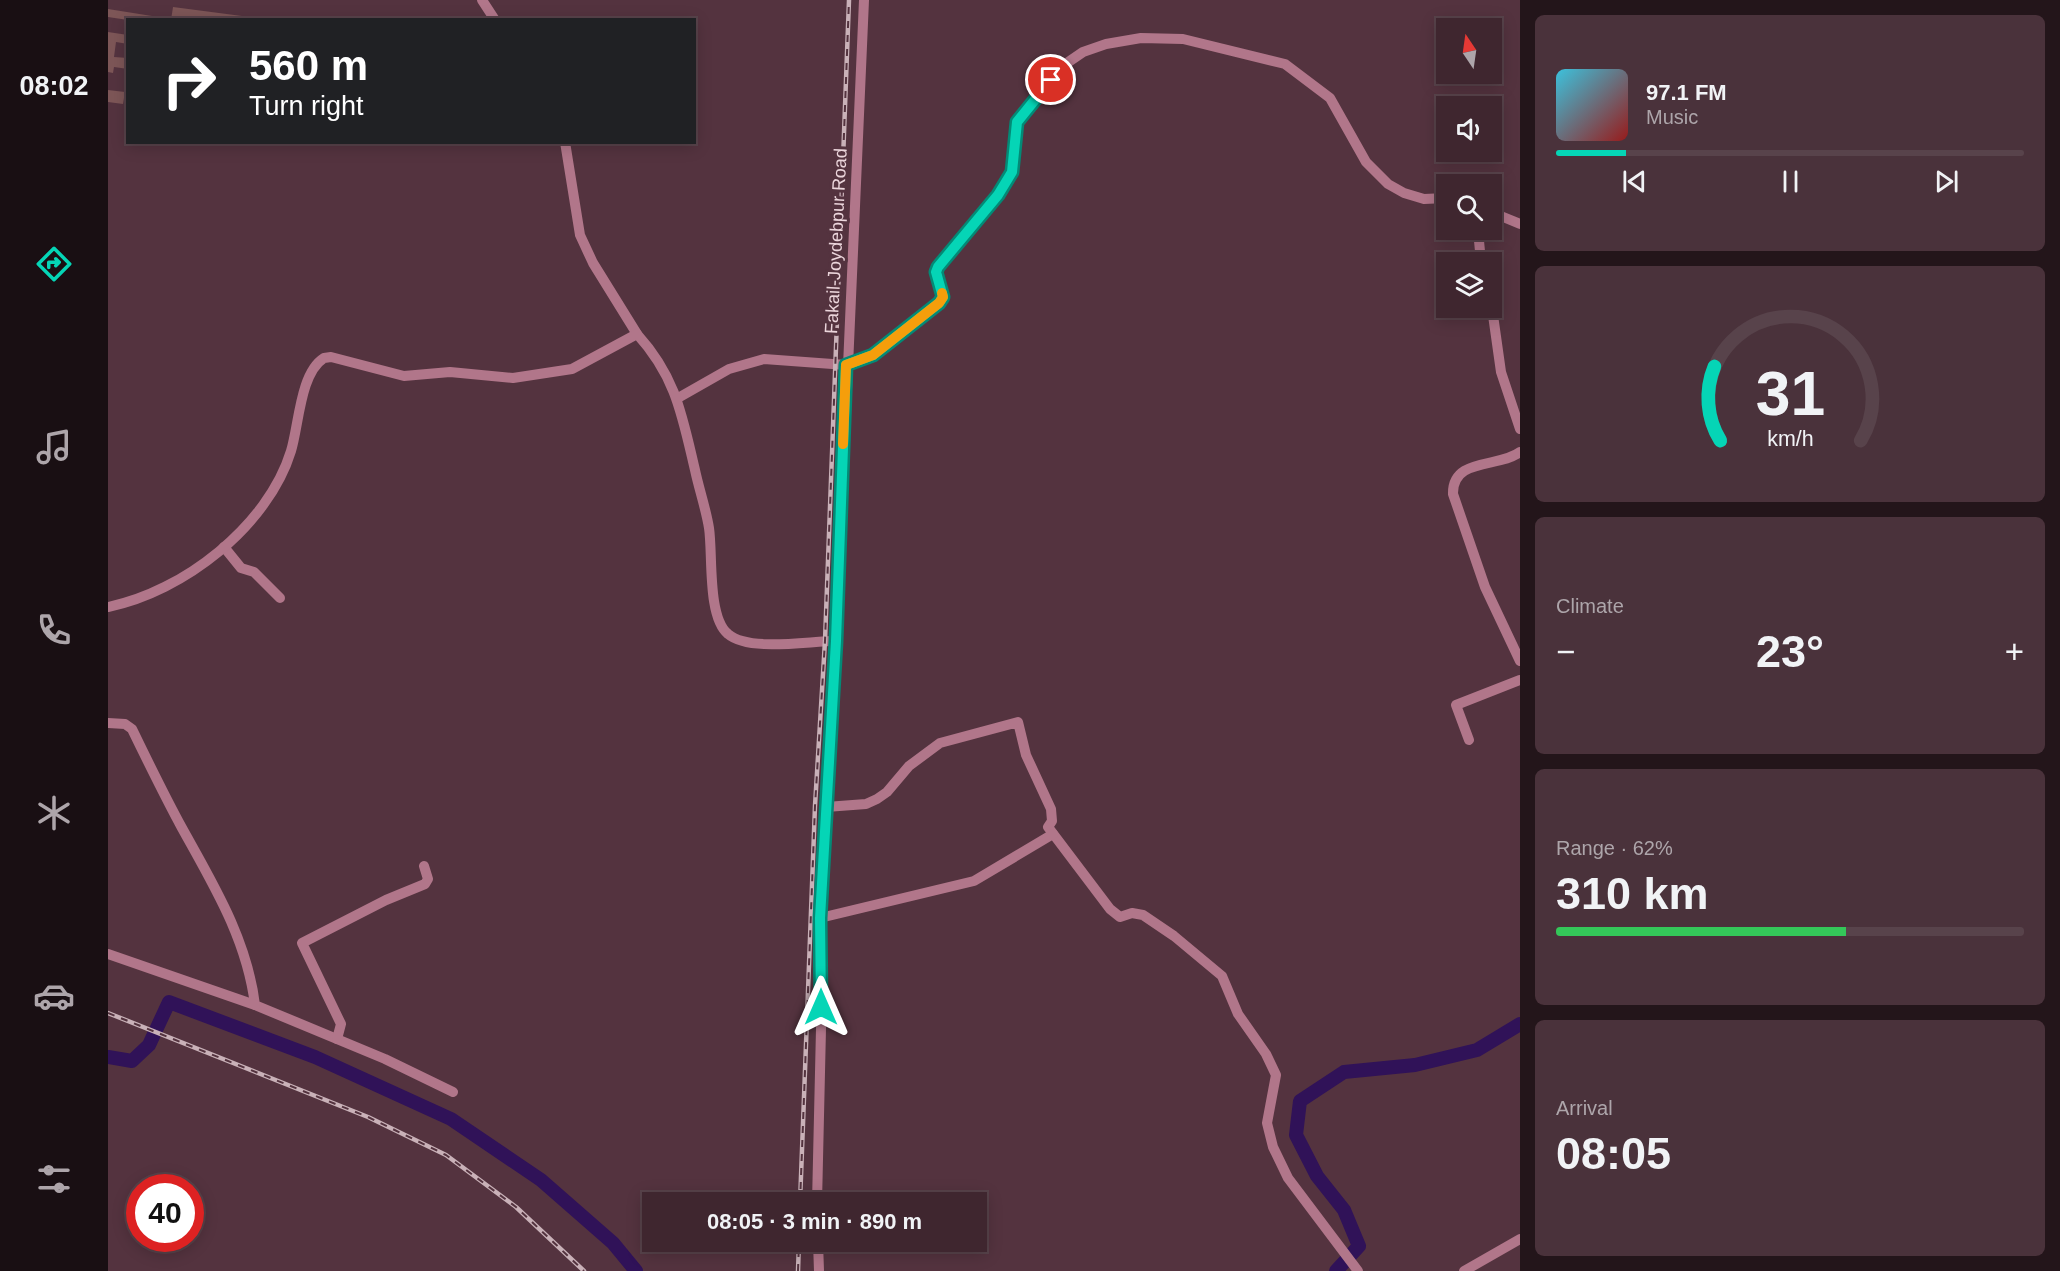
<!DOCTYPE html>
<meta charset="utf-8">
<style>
body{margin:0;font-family:Helvetica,sans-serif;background:#4a323b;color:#f1f3f6;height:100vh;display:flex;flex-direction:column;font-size:22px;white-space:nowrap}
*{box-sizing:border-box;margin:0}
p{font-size:20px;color:#ada5aa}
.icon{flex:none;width:33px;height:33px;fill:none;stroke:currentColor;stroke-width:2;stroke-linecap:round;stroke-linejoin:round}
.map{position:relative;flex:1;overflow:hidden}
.details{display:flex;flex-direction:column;gap:15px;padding:15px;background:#23151a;width:540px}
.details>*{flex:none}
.top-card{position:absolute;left:18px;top:18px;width:570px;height:126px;border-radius:0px;box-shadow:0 3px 15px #0003,0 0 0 2px #58434b;background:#202124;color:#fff;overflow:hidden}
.needle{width:39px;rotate:347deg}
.tools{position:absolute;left:1328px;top:18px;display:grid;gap:12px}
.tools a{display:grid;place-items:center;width:66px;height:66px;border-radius:0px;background:#3f262f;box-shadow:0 3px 15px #0003,0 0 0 2px #58434b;font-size:30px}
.speed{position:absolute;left:18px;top:1174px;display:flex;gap:12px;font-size:30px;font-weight:700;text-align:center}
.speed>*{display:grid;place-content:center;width:78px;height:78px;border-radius:50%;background:#3f262f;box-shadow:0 3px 15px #0003,0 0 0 2px #58434b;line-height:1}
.speed .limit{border:9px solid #d22;background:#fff;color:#111}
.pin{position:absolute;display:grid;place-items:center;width:51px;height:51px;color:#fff;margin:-26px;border:3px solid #fff;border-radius:50%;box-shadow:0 2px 6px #0007}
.me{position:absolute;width:66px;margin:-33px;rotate:0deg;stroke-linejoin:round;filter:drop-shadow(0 0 4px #0008)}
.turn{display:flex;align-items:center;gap:21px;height:126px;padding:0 24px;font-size:27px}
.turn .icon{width:78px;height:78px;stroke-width:2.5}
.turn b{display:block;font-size:42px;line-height:51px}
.big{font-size:45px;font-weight:700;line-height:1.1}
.details .card{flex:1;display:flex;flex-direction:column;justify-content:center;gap:9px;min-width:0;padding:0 21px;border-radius:9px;background:#4a323b}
.details .dial{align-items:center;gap:0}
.dial svg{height:156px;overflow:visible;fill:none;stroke:#58434b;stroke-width:7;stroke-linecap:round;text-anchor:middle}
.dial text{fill:#f1f3f6;stroke:none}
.song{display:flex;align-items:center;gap:18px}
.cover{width:72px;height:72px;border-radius:9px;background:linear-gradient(135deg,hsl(190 70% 55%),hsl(0 70% 35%))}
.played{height:6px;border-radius:3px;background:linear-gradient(90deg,#05d5b6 15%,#58434b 15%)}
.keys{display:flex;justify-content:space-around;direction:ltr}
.heat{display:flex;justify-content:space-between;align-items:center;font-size:33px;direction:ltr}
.charge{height:9px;border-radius:4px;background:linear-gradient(90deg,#34c759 62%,#58434b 0)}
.trip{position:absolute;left:534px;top:1192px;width:345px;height:60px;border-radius:0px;background:#3f262f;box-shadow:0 3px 15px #0003,0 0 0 2px #58434b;font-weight:700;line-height:60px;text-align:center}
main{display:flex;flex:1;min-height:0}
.dock{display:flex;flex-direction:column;width:108px;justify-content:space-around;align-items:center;background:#190f13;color:#ada5aa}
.dock .icon{width:42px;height:42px}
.dock .selected{color:#05d5b6}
.dock b{font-size:27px;color:#f1f3f6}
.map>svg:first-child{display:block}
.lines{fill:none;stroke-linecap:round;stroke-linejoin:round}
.river{stroke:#301258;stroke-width:14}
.building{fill:#7d5657}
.minor{stroke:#b1768a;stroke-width:10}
.rail-casing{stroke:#c9b1b8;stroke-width:4.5}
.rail{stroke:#54333f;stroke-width:2;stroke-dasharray:7;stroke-linecap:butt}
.route-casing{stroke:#038a76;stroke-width:15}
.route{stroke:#05d5b6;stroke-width:10}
.slow{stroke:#f59e0b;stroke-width:10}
.labels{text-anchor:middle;stroke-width:6;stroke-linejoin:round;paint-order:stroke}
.street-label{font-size:18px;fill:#ebd5db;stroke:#54333f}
</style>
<main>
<nav class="dock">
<b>08:02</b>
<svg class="icon selected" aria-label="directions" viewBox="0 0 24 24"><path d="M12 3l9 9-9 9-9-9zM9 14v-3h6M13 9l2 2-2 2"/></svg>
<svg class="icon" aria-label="music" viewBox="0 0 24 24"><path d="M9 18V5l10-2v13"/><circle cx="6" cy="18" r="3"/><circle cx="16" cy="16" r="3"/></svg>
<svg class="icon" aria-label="phone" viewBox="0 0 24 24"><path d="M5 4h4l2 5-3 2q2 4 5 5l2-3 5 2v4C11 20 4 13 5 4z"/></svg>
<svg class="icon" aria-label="climate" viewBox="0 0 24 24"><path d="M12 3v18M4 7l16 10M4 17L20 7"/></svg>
<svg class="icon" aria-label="car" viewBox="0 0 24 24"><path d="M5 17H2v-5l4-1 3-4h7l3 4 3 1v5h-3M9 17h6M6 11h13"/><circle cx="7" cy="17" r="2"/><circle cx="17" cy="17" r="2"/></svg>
<svg class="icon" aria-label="filters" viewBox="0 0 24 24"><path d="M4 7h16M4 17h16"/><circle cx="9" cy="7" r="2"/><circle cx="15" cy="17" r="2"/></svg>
</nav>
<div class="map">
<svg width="1412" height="1271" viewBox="0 0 1412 1271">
<rect width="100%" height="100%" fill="#54333f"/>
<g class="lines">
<g class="river">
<polyline points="0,1057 24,1061 41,1045 61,1002 207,1057 343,1119 433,1180 505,1243 528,1271"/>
<polyline points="1228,1271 1251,1246 1236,1210 1209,1176 1188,1135 1192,1101 1236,1072 1307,1065 1369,1050 1412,1024"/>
</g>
</g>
<g class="building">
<polygon points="65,7 134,16 134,20 63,20"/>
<polygon points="0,9 44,16 43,20 20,20 0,17"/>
<polygon points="0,32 20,35 20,44 8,42 6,57 20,58 20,69 6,67 5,73 0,72"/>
<polygon points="0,90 17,92 15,104 0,102"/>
</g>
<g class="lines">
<g class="minor">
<polyline points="374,0 387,20"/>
<polyline points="457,142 472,235 485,263 529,334"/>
<polyline points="1383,212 1412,224"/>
<polyline points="1370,230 1373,262"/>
<polyline points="1383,301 1393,372 1412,429"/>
<path d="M 570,398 L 621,369 L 656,359 L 738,365 C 773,355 802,324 831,303 L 835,297 L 828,272 L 830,267 L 890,194 L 904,172 L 907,161 L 907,127 L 913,114 L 929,95 L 956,65 L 975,52 L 998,44 L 1033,38 L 1075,39 L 1177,64 L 1222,98 L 1258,162 L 1280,184 L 1296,193 L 1316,199 L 1338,198"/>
<path d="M 1412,452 C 1392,468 1344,457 1345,494 L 1377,587 L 1412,661"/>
<polyline points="116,547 133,568 146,572 172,598"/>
<path d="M 0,607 C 75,592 160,526 183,451 C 191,425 192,373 216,358 L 223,357 L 296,376 L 342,372 L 405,378 L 464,369 L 529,334 C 568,377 574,415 587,470 C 591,489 598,509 601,528 C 605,554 599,617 620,634 C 641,652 700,641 728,641"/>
<path d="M 0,723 L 17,724 L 24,729 C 40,762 56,795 74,828 C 105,884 139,939 147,1005 L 277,1059 L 345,1092"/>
<polyline points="1361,740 1348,705 1412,680"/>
<polyline points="718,807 758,804 769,799 779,792 801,766 832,743 910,722 918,755 943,809 944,821 940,827 1002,909 1012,917 1024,913 1035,915 1066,936 1114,976 1130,1014 1158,1054 1168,1075 1159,1123 1165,1147 1180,1178 1250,1271"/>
<polyline points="712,918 866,881 945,834"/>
<polyline points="0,954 147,1005"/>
<polyline points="229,1039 233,1024 194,943 278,900 317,884 320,879 316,866"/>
<polyline points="709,1203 714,985 712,918 728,641 756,0"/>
<polyline points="710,1242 711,1271"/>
<polyline points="1356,1271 1412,1239"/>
</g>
<defs>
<g id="rail">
<polyline points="0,1013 260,1117 338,1155 408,1207 476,1271"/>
<polyline points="692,1203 707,806 717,641 741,0"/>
<polyline points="690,1271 691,1242"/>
</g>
</defs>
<use href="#rail" class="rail-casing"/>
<use href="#rail" class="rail"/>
</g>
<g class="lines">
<defs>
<polyline id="route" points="713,1007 712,918 728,641 738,365 765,355 831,303 835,297 828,272 830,267 890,195 904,172 909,122 943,80"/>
</defs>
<use href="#route" class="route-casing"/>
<use href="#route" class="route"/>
<polyline class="slow" points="735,444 738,365 765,355 831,303 835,297 834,293"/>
</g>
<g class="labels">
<g class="street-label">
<text transform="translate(728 241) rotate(-87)" y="6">Fakail-Joydebpur Road</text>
</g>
</g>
</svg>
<div class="tools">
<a><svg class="needle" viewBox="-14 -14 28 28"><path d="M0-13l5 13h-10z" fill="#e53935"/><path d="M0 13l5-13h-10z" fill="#ada5aa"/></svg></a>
<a><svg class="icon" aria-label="sound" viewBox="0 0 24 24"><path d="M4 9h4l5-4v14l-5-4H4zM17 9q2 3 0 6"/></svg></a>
<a><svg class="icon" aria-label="search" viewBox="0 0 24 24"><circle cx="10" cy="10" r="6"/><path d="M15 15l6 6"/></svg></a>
<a><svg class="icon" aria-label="layers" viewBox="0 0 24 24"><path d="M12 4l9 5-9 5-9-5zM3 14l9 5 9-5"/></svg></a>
</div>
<div class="speed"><div class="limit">40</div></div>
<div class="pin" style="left:943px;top:80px;background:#d93025"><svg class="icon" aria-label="arrive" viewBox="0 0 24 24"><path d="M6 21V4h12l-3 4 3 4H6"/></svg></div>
<svg class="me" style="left:713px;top:1007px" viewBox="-20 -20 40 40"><path d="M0-17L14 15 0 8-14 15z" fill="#05d5b6" stroke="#fff" stroke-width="4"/></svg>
<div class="trip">08:05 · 3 min · 890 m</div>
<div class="top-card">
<div class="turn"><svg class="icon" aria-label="right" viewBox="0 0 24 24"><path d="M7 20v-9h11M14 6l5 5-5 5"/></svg><div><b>560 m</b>Turn right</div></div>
</div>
</div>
<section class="details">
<div class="card">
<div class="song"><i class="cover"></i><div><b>97.1 FM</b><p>Music</p></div></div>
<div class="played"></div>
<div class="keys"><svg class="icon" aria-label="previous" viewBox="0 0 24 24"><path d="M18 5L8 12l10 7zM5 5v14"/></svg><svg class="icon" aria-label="pause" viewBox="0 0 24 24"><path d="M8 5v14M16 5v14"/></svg><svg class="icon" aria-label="next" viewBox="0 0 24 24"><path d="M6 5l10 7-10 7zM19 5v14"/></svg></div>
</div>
<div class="card dial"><svg viewBox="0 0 100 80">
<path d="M14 69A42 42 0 1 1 86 69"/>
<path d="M14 69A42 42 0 0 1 11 31" stroke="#05d5b6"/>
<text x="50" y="56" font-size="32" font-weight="700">31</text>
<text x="50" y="72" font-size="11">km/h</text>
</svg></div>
<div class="card"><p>Climate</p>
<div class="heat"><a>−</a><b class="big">23°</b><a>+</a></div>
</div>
<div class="card"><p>Range · 62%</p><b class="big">310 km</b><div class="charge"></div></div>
<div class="card"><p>Arrival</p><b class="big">08:05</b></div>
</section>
</main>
